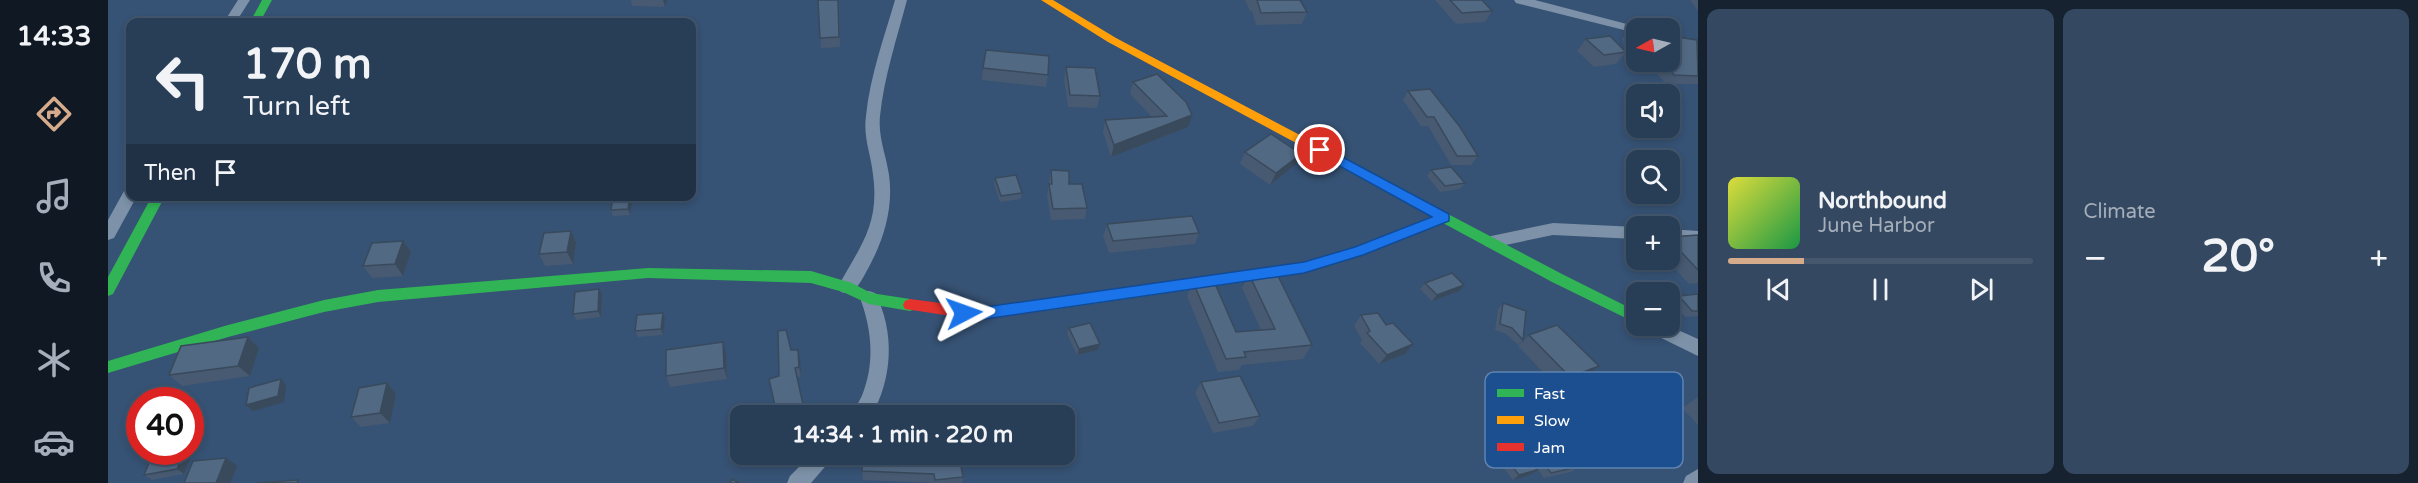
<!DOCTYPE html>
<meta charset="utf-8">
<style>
body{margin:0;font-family:"Varela Round",sans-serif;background:#344961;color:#f1f3f6;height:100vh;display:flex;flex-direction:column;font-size:22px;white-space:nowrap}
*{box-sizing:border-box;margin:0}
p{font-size:20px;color:#a5aeba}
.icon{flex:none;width:33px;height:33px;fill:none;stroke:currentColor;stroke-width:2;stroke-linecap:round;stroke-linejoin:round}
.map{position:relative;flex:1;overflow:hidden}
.details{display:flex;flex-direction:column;gap:9px;padding:9px;background:#162230;width:720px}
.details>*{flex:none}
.banner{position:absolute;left:18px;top:18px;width:570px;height:183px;border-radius:12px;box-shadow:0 3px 9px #0003,0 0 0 2px #44576d;background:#283e57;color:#f1f3f6;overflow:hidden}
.needle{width:39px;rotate:262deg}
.controls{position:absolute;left:1518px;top:18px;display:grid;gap:12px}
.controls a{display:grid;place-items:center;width:54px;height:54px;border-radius:12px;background:#283e57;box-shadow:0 3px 9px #0003,0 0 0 2px #44576d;font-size:30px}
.speed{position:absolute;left:18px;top:387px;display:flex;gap:12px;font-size:30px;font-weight:700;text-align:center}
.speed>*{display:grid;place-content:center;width:78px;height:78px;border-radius:50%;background:#283e57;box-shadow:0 3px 9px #0003,0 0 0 2px #44576d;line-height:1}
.speed .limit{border:9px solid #d22;background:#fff;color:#111}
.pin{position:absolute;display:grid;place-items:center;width:51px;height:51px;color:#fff;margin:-26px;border:3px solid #fff;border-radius:50%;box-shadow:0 2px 6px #0007}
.me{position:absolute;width:66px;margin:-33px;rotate:86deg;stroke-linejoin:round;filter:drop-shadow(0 0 4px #0008)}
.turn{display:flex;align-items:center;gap:21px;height:126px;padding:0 18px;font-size:27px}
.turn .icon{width:78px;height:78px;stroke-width:2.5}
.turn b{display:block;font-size:42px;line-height:51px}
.then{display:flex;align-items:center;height:57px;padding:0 18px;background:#0003;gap:12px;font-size:22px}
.big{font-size:45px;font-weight:800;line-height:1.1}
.details .tile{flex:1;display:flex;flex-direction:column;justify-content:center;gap:9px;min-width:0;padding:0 21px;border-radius:12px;background:#344961}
.song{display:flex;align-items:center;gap:18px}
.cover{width:72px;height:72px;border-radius:9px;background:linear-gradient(135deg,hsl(60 70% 55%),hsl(140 70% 35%))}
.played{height:6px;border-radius:3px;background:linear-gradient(90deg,#d6ab8b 25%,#44576d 25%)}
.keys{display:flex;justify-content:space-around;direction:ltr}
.heat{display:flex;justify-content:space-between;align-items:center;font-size:33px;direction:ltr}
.details .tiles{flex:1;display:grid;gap:9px;grid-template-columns:repeat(2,1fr)}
.trip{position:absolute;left:622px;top:405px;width:345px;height:60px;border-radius:12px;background:#283e57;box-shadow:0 3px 9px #0003,0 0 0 2px #44576d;font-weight:800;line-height:60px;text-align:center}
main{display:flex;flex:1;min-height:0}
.menu{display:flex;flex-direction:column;width:108px;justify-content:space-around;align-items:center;background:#101923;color:#a5aeba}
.menu .icon{width:42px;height:42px}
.menu .selected{color:#d6ab8b}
.menu b{font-size:27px;color:#f1f3f6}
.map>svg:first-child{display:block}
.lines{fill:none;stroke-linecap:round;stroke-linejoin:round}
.street{fill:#7d92a8;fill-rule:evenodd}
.fast{fill:#30b455;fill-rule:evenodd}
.slow{fill:#ff9f0a;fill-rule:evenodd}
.jam{fill:#e5322d;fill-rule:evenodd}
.wall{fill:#475a72}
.shaded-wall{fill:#394a5c}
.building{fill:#526984;stroke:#394a5c;stroke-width:1.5}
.route{fill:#1a73e8;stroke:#114b97;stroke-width:1.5}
.key{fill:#1b4f8f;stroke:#5f84b1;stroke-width:1.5}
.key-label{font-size:16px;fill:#fff}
</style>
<main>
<nav class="menu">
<b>14:33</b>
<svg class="icon selected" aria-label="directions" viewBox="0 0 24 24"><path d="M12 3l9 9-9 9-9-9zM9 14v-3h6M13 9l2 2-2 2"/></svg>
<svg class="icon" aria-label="music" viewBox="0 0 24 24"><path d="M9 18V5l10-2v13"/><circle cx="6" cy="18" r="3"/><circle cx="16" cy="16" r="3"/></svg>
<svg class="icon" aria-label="phone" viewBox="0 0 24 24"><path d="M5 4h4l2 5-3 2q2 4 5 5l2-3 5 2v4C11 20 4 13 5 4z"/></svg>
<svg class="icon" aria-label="climate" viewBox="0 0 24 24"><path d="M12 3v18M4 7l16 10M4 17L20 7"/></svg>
<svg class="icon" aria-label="car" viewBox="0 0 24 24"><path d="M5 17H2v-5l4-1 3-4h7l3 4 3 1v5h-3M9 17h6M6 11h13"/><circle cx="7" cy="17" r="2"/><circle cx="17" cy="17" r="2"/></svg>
</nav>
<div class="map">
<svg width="1590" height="483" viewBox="0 0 1590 483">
<rect width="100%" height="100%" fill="#365274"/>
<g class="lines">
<g class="street">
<polygon points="130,0 142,0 128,22 116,22"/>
<path d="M 787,0 L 799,0 C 789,38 776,77 772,116 C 770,138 778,154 781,175 C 786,211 774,245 756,276 C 750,286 745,296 733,292 L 730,287 C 751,247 772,226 765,175 C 763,154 755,138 758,116 C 762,76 776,38 787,0 Z"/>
<polygon points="1406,0 1427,0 1534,28 1528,28 1528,33 1408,3"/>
<polygon points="22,189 22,196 29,196 6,238 0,240 0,220 16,191"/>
<polygon points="1445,223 1528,227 1528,239 1445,235 1383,248 1377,246 1375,242 1377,238 1383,236"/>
<polygon points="1562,229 1590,231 1590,243 1562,241"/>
<path d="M 761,291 L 767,293 C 787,331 785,379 763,416 L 743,416 C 747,407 753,400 756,390 C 767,360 763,327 752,298 L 755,293 Z"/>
<polygon points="1536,326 1561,326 1590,339 1590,356 1539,331"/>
<polygon points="704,454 728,454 703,483 679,483 682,476"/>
<polygon points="1590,469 1590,483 1575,483 1578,476"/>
</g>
<g class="fast">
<polygon points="154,0 164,0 152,22 142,22"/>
<polygon points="1222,152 1454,274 1528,311 1528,323 1444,282 1335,223 1255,255 1196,273 935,311 930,309 928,305 930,301 935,299 1196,263 1246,247 1324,217 1218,159 1216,156 1218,153"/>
<polygon points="44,196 57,196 5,294 0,296 0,277"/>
<polygon points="540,268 703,271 744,283 763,293 802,299 807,301 809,305 807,309 802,311 761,304 735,292 703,283 540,278 270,302 216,312 120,337 0,373 0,361 120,325 216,300 270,290"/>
</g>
<polygon class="slow" points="933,0 945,0 1008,38 1226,153 1228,156 1226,159 1218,159 1000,42"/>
<polygon class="jam" points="802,299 870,308 935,299 940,301 942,305 940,309 935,311 870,320 797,309 795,305 797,301"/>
</g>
<g class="wall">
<polygon points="523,0 559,0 557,7 524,6"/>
<polygon points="710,0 731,0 732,47 713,48"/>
<polygon points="1137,0 1192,0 1199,12 1194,24 1148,25 1144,11 1142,11"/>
<polygon points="1327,0 1374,0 1384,11 1377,22 1348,24"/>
<polygon points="1582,0 1590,0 1590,11"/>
<polygon points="1521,31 1528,32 1528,62 1533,62 1522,63 1514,39"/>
<polygon points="1478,39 1518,52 1508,64 1486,67 1469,51"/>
<polygon points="1590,41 1590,84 1558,84 1539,62 1562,62"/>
<polygon points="958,67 992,96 989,108 960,107 956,79"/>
<polygon points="875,68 940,75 938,87 874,80"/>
<polygon points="1025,82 1080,127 1003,157 995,132 997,120 1044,117 1022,94"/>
<polygon points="1300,91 1370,156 1363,165 1343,165 1320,126 1313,126 1295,100"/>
<polygon points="1137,152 1187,165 1162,185 1132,164"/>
<polygon points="943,170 961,184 979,208 977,219 943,220 939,195"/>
<polygon points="1323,170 1357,183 1352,189 1332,192 1319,176"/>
<polygon points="887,178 914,193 913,199 892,202 886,184"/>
<polygon points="505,196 525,196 522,215 505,216 503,210"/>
<polygon points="999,224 1091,233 1087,244 1001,253 995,236"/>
<polygon points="463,231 468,242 465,264 437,266 431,254"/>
<polygon points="1590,235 1590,283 1581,284 1559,260 1562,260 1562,237"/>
<polygon points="303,252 295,276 264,278 255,266"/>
<polygon points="1141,274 1204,345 1195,359 1134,365 1131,370 1110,372 1079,296 1085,282 1128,332 1153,330 1134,288"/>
<polygon points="1317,283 1351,291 1324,301 1312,289"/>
<polygon points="491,289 494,295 493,317 468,320 465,314"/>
<polygon points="1590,294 1590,316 1577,317 1565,302 1571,296"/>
<polygon points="1395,303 1415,340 1410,345 1398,334 1387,330 1390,309"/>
<polygon points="555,313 557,319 555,335 530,337 527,331"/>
<polygon points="1253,315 1278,325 1305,344 1297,354 1271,364 1252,343 1254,340 1246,326"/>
<polygon points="961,328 992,344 990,350 969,355 959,334"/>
<polygon points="1421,335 1491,366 1478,377 1450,388 1410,346"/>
<polygon points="140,337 151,348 142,376 74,386 61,375"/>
<polygon points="615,342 618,353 619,379 562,387 558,376"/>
<polygon points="683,350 690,350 693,377 671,376"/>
<polygon points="1093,382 1152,416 1145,426 1105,433 1087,393"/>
<polygon points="279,383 288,394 282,423 253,427 243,417"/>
<polygon points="1590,397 1590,425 1574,408"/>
<polygon points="1541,401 1564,420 1541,436 1519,418"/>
<polygon points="58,452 81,452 84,454 76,474 44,480 36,475"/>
<polygon points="1393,452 1429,470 1422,475 1405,480 1387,457"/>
<polygon points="1430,456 1469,467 1463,472 1436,478 1424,461"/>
<polygon points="820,459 855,477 854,483 826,483 755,480 754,471"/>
</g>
<g class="shaded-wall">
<polygon points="555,0 559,0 557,7"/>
<polygon points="1084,115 1080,127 1003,157 1006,145"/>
<polygon points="1193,154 1187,165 1162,185 1168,173"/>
<polygon points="522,196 525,196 522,215 520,209"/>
<polygon points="463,231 468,242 465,264 459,252"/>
<polygon points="295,241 303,252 295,276 287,264"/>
<polygon points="1356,285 1351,291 1324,301 1329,295"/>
<polygon points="491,289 494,295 493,317 490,311"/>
<polygon points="555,313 557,319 555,335 553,329"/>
<polygon points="140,337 151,348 142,376 130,366"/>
<polygon points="615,342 618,353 619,379 616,368"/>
<polygon points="992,344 990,350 969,355 971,349"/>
<polygon points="1305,344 1297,354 1271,364 1279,355"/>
<polygon points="690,350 692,359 693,377 691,367"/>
<polygon points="1491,366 1478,377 1450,388 1462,377"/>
<polygon points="173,379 178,385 176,402 145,411 138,405"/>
<polygon points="279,383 288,394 282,423 272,413"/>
<polygon points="696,409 697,416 669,416"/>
<polygon points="76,452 81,452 84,454 76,474 69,469"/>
<polygon points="118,458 129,466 122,483 108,483"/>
<polygon points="1429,470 1422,475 1405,480 1411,475"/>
</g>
<g class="building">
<polygon points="710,0 730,0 731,37 712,38"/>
<polygon points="1149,0 1192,0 1199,12 1153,13"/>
<polygon points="1342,0 1374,0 1384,11 1354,13"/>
<polygon points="1521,31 1528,32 1528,54"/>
<polygon points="1502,36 1518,52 1496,55 1478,39"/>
<polygon points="1562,36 1589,40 1590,76 1566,75 1554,62 1562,62"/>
<polygon points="878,50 941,56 940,75 875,68"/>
<polygon points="958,67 987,68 992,96 962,95"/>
<polygon points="1049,74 1078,102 1084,115 1006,145 997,120 1059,116 1025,82"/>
<polygon points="1322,89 1352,127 1370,156 1349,156 1326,117 1319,117 1300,91"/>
<polygon points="1163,134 1193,154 1168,173 1137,152"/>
<polygon points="1343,167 1357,183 1337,186 1323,170"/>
<polygon points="943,170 961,171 961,184 974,184 979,208 945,209 941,184 944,184"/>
<polygon points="908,175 914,193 893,196 887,178"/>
<polygon points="505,196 522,196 520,209 503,210"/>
<polygon points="1084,216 1091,233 1005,241 999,224"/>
<polygon points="463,231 459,252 431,254 436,233"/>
<polygon points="1590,235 1590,270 1562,240 1562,237"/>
<polygon points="295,241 287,264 255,266 264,243"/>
<polygon points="1167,270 1204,345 1136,352 1138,357 1118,359 1085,282 1105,279 1128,332 1167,329 1141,274"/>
<polygon points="1344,273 1356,285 1329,295 1317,283"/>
<polygon points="491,289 490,311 465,314 467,292"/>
<polygon points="1590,294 1590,311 1584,311 1571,296"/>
<polygon points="1395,303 1418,311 1415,340 1404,328 1392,324"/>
<polygon points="555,313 553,329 527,331 529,315"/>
<polygon points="1270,313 1278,325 1285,323 1305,344 1279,355 1259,333 1262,331 1253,315"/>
<polygon points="982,323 992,344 971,349 961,328"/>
<polygon points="1449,325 1491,366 1462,377 1421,335"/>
<polygon points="678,330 683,350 690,350 691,367 687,368 696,409 669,415 661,379 671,376 670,331"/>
<polygon points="140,337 130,366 61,375 73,346"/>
<polygon points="615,342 616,368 558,376 558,350"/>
<polygon points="1132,376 1152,416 1111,423 1093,382"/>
<polygon points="173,379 170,396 138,405 141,388"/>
<polygon points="279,383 272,413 243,417 251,388"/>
<polygon points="1410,447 1429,470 1411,475 1393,452"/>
<polygon points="1457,450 1469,467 1443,473 1430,456"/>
<polygon points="58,452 76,452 69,469 36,475 45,453"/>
<polygon points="755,454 820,454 820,459 851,455 855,477 827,480 826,474 754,471"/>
<polygon points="118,458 108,483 76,483 85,461"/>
<polygon points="624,479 631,483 622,483"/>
<polygon points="190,480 189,483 149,483"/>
</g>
<polygon class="route" points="1212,145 1341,214 1341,221 1255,255 1196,273 870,320 856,319 849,313 856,307 870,308 1196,262 1247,247 1324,217 1208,153 1206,150"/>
<rect x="1377" y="372" width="198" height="96" rx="9" class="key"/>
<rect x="1389" y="389" width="27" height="8" fill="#30b455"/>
<rect x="1389" y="416" width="27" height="8" fill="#ff9f0a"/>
<rect x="1389" y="443" width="27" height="8" fill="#e5322d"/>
<g class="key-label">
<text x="1426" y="399">Fast</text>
<text x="1426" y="426">Slow</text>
<text x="1426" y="453">Jam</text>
</g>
</svg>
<div class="controls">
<a><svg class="needle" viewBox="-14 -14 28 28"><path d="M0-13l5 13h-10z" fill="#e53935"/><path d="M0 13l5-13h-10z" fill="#a5aeba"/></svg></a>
<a><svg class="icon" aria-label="sound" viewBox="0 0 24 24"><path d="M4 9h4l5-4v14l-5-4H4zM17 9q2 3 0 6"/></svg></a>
<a><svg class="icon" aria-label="search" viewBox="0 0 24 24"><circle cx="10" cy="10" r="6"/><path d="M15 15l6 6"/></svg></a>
<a>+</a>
<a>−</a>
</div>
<div class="speed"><div class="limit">40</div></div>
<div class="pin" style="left:1212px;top:150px;background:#d93025"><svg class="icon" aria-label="arrive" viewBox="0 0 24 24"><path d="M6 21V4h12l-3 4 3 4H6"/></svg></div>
<svg class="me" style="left:856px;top:313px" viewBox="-20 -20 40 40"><path d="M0-17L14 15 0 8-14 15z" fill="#1a73e8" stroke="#fff" stroke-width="4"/></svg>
<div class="trip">14:34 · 1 min · 220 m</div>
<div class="banner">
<div class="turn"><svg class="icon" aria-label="left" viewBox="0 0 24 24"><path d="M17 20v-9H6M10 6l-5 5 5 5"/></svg><div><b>170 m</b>Turn left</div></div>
<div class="then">Then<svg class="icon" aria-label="arrive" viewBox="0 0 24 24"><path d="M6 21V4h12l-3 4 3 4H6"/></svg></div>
</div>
</div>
<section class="details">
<div class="tiles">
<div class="tile">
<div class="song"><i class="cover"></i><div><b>Northbound</b><p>June Harbor</p></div></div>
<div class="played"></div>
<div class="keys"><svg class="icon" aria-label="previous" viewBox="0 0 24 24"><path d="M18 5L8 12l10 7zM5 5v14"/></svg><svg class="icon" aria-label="pause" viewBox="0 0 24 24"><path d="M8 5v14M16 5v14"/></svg><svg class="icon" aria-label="next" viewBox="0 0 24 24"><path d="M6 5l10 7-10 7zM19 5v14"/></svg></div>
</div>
<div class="tile"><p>Climate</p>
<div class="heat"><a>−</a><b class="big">20°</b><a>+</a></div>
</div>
</div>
</section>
</main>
